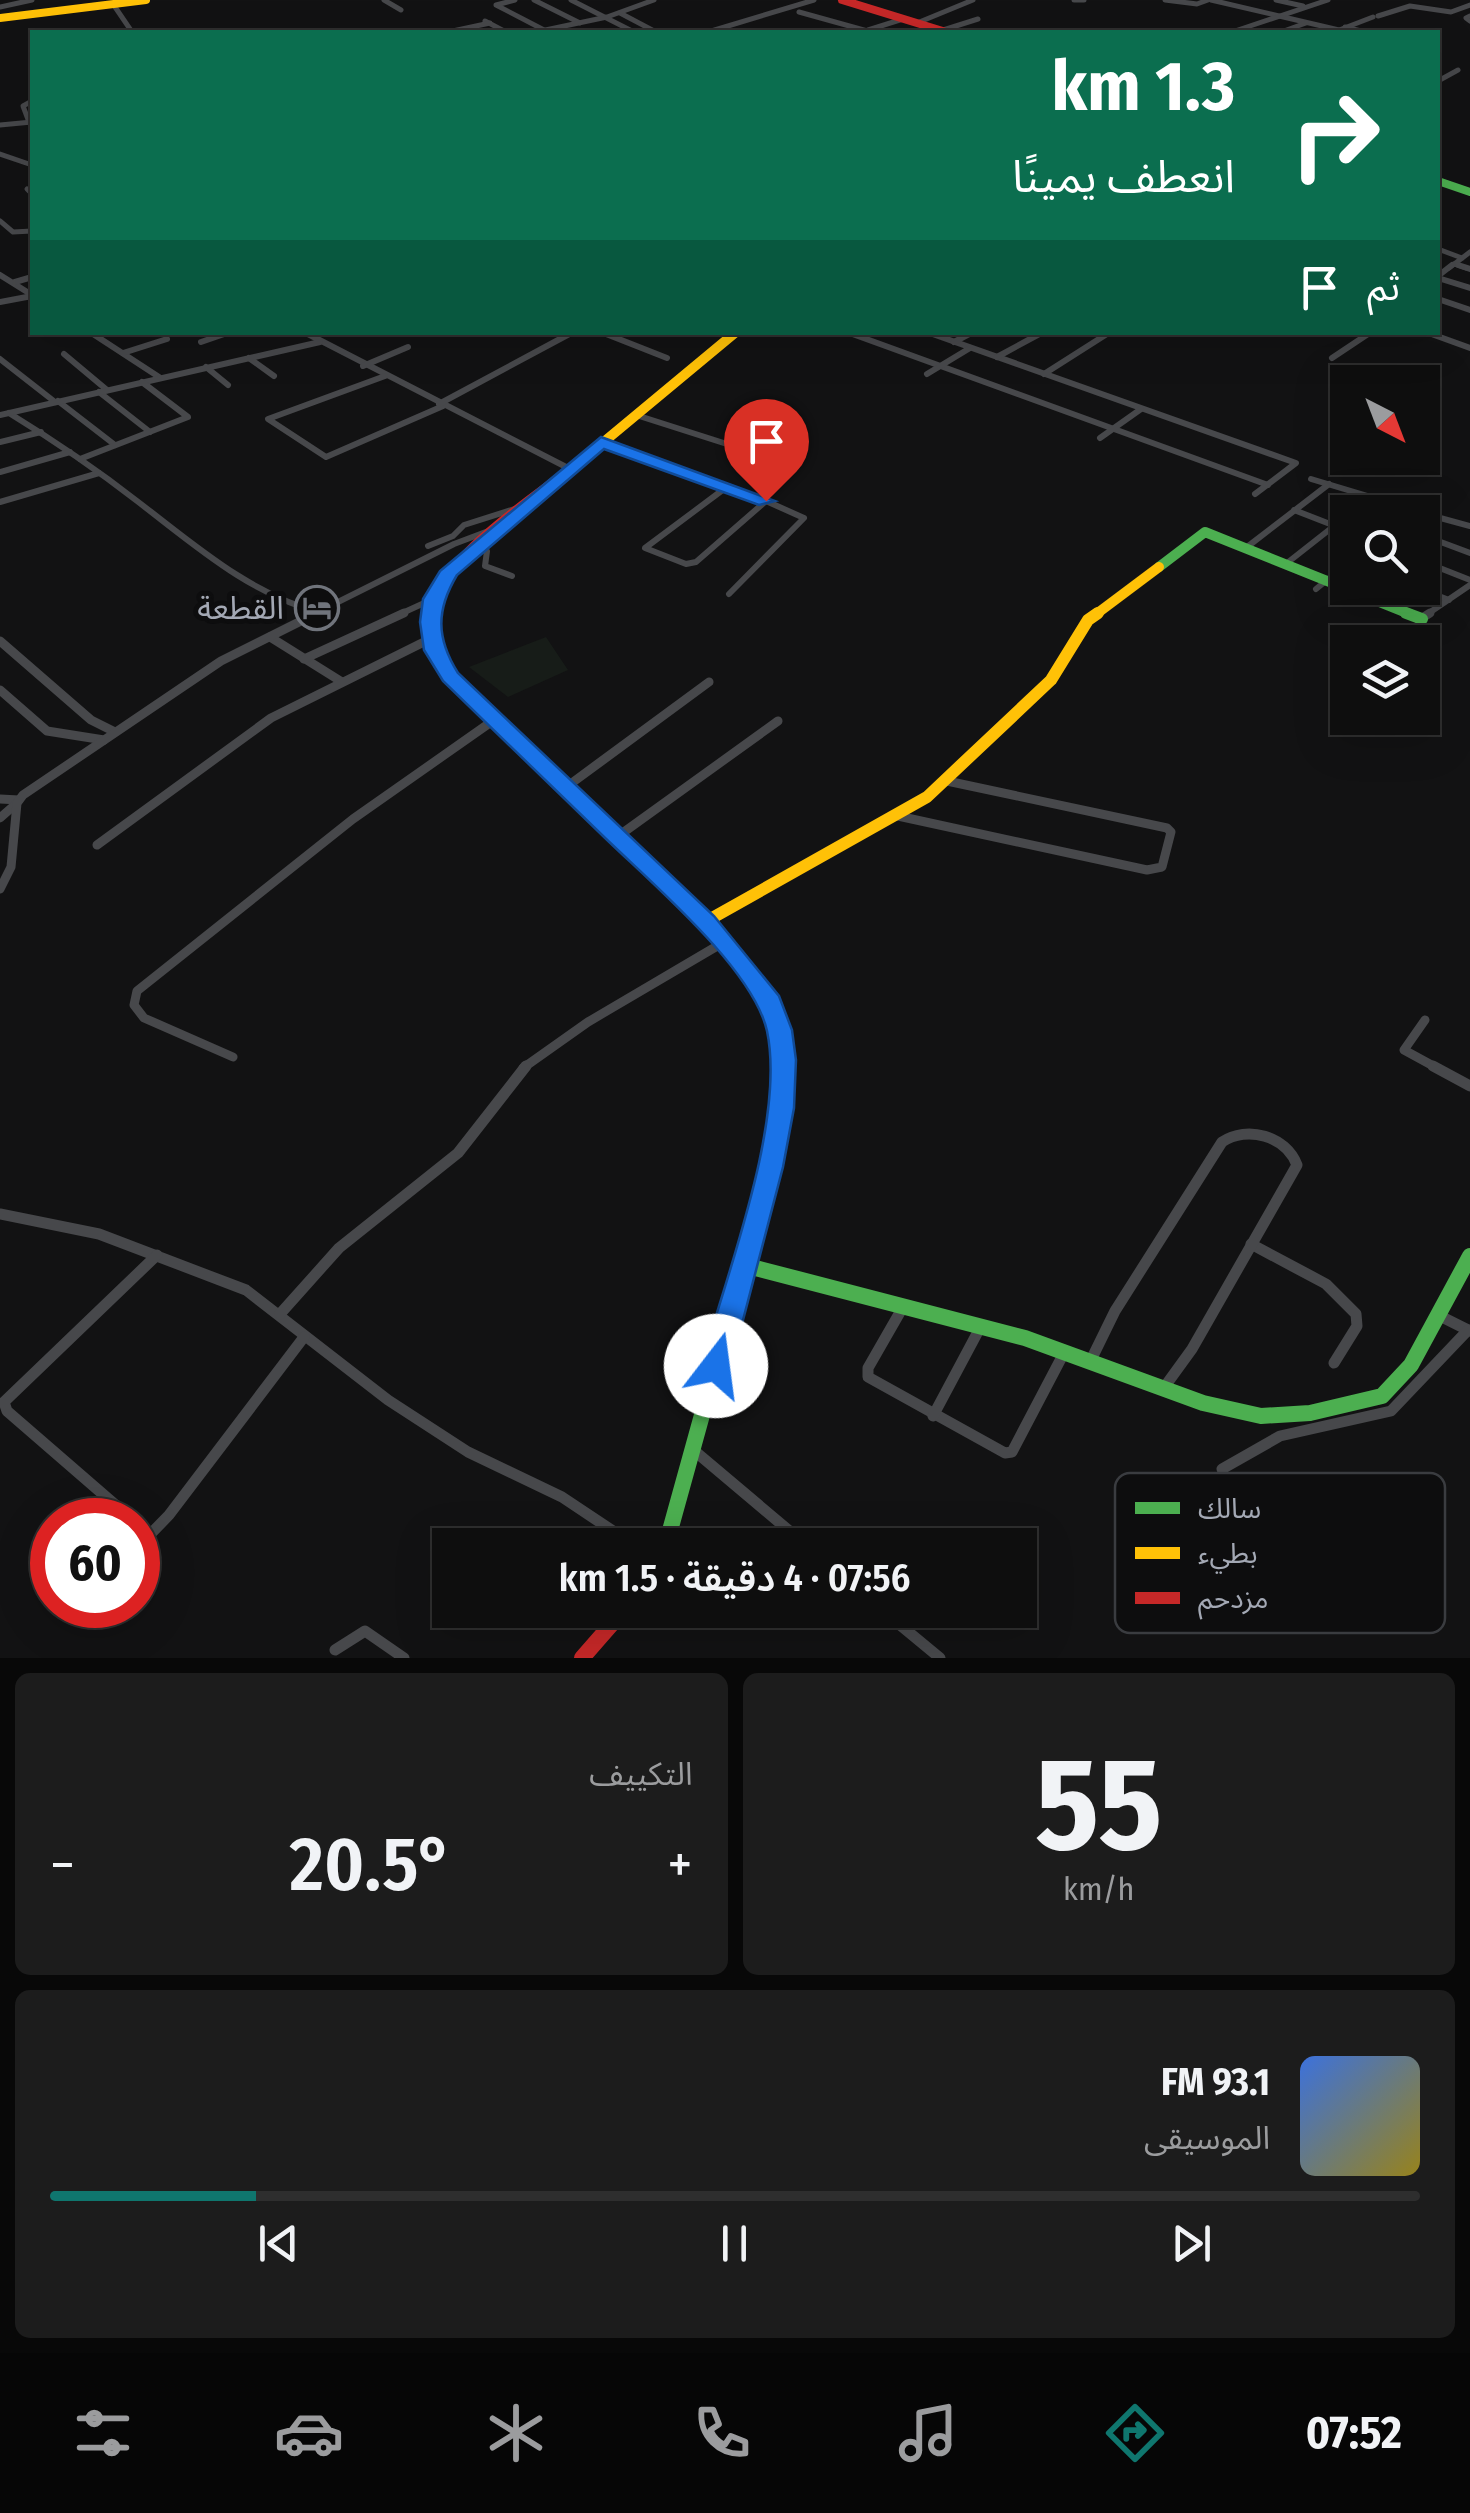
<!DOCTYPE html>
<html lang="ar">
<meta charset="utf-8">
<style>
body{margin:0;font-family:"Fira Sans Condensed","Noto Sans Arabic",sans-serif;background:#1c1c1c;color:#f1f3f6;direction:rtl;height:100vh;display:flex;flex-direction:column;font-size:38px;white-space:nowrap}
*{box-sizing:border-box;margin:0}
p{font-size:32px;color:#9b9c9e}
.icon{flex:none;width:55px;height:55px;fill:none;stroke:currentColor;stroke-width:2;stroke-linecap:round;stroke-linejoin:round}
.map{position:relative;height:1658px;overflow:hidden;direction:ltr}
.drawer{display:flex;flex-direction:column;gap:15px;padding:15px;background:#080808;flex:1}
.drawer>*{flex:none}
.banner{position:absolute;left:30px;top:30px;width:1410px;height:305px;border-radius:0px;box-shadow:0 10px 40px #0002,0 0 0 2px #2e2e2e;direction:rtl;background:#0b6e4f;color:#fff;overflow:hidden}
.needle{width:65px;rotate:138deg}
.fabs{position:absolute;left:1330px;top:365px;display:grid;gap:20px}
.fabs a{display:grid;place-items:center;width:110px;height:110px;border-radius:0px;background:#0e0e0e;box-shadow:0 10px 40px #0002,0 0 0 2px #2e2e2e;font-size:50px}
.speed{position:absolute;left:30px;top:1498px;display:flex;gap:20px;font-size:50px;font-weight:700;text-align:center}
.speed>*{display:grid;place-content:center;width:130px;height:130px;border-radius:50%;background:#0e0e0e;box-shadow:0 10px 40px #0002,0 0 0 2px #2e2e2e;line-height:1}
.speed .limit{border:15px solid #d22;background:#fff;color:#111}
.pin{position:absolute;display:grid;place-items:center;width:85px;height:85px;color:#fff;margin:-102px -42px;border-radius:50% 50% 50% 0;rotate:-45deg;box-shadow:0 0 10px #0007}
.pin .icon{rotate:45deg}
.me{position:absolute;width:110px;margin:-55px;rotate:15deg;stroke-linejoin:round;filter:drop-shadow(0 0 8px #0008)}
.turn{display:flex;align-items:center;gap:35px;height:210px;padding:0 40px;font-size:45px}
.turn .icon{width:130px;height:130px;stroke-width:2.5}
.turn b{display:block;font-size:70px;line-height:85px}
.then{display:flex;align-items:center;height:95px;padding:0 40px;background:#0003;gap:20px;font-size:38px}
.big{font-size:75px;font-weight:600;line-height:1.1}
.drawer .card{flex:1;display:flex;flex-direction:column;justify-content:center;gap:15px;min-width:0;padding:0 35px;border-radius:15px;background:#1c1c1c}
.drawer .dial{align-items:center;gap:0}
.dial b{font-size:130px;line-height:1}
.song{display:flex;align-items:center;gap:30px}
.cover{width:120px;height:120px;border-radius:15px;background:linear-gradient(135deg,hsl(220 70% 55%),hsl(50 70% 35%))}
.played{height:10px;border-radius:5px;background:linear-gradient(90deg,#0f766e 15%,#2e2e2e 15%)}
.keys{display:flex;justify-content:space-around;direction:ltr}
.heat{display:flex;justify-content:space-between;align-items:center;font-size:55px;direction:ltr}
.drawer .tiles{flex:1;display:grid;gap:15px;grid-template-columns:1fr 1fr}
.card:last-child{grid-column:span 2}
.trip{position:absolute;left:432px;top:1528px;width:605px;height:100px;border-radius:0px;background:#0e0e0e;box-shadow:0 10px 40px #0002,0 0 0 2px #2e2e2e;font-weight:600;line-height:100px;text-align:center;direction:rtl}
.dock{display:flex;height:160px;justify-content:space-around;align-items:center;background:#060606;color:#9b9c9e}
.dock .icon{width:70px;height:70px}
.dock .on{color:#0f766e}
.dock b{font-size:45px;color:#f1f3f6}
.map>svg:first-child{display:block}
.green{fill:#171c18}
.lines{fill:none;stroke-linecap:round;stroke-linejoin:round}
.street-far3{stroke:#47484b;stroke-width:5}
.street-far2{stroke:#47484b;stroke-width:6}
.street-far1{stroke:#47484b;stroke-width:9}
.street{stroke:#47484b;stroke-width:11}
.fast-far3{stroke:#4caf50;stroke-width:8}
.fast-far2{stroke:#4caf50;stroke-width:10}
.fast-far1{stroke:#4caf50;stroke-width:12}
.fast{stroke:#4caf50;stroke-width:16}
.slow-far2{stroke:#ffc107;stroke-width:8}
.slow-far1{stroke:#ffc107;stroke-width:10}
.slow{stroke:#ffc107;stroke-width:12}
.jam-far3{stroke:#c62828;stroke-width:8}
.jam-far2{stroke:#c62828;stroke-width:10}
.jam-far1{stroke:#c62828;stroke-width:12}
.jam{stroke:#c62828;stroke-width:16}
.route{fill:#1a73e8;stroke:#114b97;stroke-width:2.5}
.labels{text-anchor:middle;stroke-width:10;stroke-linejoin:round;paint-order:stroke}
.poi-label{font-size:32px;fill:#a3a8b4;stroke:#0d0d0e;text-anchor:end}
.key{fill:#0d0d0e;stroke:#3a3c40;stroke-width:2.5}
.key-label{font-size:28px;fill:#a3a8b4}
</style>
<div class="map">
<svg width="1470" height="1658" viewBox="0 0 1470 1658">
<rect width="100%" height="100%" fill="#121213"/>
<polygon class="green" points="546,637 568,670 508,697 469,667"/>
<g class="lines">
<g class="street-far3">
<polyline points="384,0 401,10"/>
<polyline points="515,0 496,5 546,31"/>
<polyline points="534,0 580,23"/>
<polyline points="571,0 632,31"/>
<polyline points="1074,0 1084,0"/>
<polyline points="1165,0 1197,4 1208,0"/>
<polyline points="1211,0 1339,30"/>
<polyline points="1276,0 1303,6"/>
<polyline points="113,4 132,32"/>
<polyline points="0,7 32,0"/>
<polyline points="799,12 871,32"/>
<polyline points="620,13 656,32"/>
<polyline points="1378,16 1410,6 1451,12 1470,5"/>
<polyline points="1470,16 1466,18 1470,21"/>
<polyline points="485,21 506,32"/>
<polyline points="917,23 973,0"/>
<polyline points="1345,27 1365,32"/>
<polyline points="868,30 903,19"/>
<polyline points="940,31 978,19"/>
<polyline points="448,32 490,23"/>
<polyline points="536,32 607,17 654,0"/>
<polyline points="708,32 814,0"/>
<polyline points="1232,32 1328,0"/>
<polyline points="1281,32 1306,23"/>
<polyline points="1334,32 1373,17"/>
<polyline points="1438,81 1458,70"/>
<polyline points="29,122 23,106 32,101"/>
<polyline points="0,125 32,122"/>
<polyline points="0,154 29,164"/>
<polyline points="27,189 32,194"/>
<polyline points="0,221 13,232 32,231"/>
<polyline points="1438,249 1462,258"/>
<polyline points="1454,264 1466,268"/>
<polyline points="1449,268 1470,252"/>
</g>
<g class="street-far2">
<polyline points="1458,265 1470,269"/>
<polyline points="0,275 32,295"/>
<polyline points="1438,276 1452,265"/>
<polyline points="1438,278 1470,288"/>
<polyline points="15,282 32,277"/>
<polyline points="1438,299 1470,310"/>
<polyline points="0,302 32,296"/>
<polyline points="90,332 159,377"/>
<polyline points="304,332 570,469"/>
<polyline points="601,332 667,358"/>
<polyline points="847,332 1268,485"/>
<polyline points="927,332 1296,463 1255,494"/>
<polyline points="1426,332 1470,348"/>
<polyline points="201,342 230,332"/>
<polyline points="954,342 973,332"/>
<polyline points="123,353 167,339"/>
<polyline points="64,354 107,390"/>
<polyline points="997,357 1043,332"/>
<polyline points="249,358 274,376"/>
<polyline points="1332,358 1371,332"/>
<polyline points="0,359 55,402"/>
<polyline points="363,366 408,347"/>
<polyline points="206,367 228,385"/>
<polyline points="927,374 970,348"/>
<polyline points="1044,374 1110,332"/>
<polyline points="385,376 268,419 326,457 443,406"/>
<polyline points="99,392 150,432"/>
<polyline points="58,401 115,445"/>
<polyline points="439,404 573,332"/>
<path d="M 9,413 C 53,440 96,469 137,501 C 196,546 248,593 321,613"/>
<polyline points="0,415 320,342"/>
<polyline points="636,415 730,445"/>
<polyline points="1100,438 1141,409"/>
<polyline points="0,442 41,432"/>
<polyline points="601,443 728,486"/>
<polyline points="80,459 188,417 142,382"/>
<polyline points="0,472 70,452"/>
<polyline points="1311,479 1421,512"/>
<polygon points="728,486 766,501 696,562 686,564 645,548"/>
<polyline points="0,502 99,473"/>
<polyline points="1294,510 1348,531"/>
<polyline points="1351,512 1370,497"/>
<polyline points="1422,513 1470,526"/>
<polyline points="1422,535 1470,553"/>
<polyline points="478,544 487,551 485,566 512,576"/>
<polyline points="428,546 453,536 464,525 524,506"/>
<polyline points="1247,547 1329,484"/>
<polyline points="1422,561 1470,580"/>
<polyline points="1287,563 1348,515"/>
<polyline points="1418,588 1449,600"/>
<polyline points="1316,589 1348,563"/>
<polyline points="729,594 804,518 766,501"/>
<polyline points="312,615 454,544 499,527"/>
<polyline points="398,615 433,599"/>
<polyline points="1426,615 1470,585"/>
</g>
<g class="street-far1">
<polyline points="1419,620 1430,613"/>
<polyline points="270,637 342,682"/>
<polyline points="0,641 91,720 115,732"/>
<polyline points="304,659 404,613"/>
<polyline points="0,690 47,731 104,740"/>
<polyline points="565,788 709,682"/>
<polyline points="0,799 19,800"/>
<polyline points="898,816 1147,870 1162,867 1171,832 1167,828 947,781"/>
<polyline points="0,818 17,803"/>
<polyline points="617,837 778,721"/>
<polyline points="97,845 271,718 430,639"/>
<polyline points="0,889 11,867 17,803 23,795 221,661 317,613"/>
<polyline points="1425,1020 1404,1050 1437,1068"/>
<polyline points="233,1057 144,1018 134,1005 137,991 353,819 494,720"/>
<polyline points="523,1068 588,1022 724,942"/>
</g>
<g class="street">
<polyline points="1433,1066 1470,1086"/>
<polyline points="0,1214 99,1234 246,1290 388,1400 468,1452 562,1497 634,1545"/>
<polyline points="1251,1244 1326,1284 1356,1314 1357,1326 1334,1363"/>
<polyline points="903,1307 868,1368 868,1377 1005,1453 1012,1452 1065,1351"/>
<polyline points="280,1314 339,1248 458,1153 526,1066"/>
<polyline points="1438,1315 1470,1331"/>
<path d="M 1090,1362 L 1115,1311 L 1222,1142 C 1247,1125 1286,1136 1297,1165 L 1192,1349 L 1163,1389"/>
<polyline points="933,1416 981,1326"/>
<polyline points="697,1453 806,1545"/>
<polyline points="1222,1469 1280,1436 1391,1411 1468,1330"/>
<polyline points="127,1515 7,1411 4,1402 157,1255"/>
<polyline points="138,1547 169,1515 304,1337"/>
<polyline points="882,1610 940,1658"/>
<polyline points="335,1650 365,1631 404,1658"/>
</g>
<polyline class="fast-far3" points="1438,181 1470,192"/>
<polyline class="fast-far2" points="1159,567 1205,532 1412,615"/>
<g class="fast-far1">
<polyline points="1406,613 1422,619"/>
<polyline points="734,955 773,1011 782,1068"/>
</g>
<g class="fast">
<polyline points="744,1265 1025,1338 1203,1403 1261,1416 1310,1413 1382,1396 1411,1365 1470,1256"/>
<polyline points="666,1545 766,1184 779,1124 782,1066"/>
</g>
<polyline class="slow-far2" points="0,18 146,0"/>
<g class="slow-far1">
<polyline points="576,465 736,332"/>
<polyline points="1095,615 1159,567"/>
</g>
<polyline class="slow" points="705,922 927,797 1051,680 1088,620 1098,613"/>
<polyline class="jam-far3" points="842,0 946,32"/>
<path class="jam-far2" d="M 431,615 C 443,554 530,502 576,465"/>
<polyline class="jam-far1" points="432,613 431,642 451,677 734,955"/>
<polyline class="jam" points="582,1658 624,1610"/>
</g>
<path class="route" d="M 601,437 L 775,501 L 759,505 L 604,449 L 457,575 C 436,610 436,638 458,673 L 714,916 L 779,996 L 792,1030 L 796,1060 L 794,1108 L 783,1167 L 731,1366 L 727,1374 L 716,1378 L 706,1374 L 701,1366 C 726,1276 786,1121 767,1031 C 753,968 649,881 602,835 C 549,784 496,733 443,681 L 424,650 L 420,622 L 423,599 L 440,571 Z"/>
<defs>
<symbol id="hotel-ring" viewBox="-11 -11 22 22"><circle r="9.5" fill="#0d0d0e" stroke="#70747c" stroke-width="1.5"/><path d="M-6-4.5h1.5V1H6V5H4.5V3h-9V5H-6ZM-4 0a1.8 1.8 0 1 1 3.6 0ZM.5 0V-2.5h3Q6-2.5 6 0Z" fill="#70747c"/></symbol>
</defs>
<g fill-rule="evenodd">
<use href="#hotel-ring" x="292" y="583" width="50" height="50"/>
</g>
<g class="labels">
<g class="poi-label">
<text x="284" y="619">القطعة</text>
</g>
</g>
<rect x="1115" y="1473" width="330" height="160" rx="15" class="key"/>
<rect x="1135" y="1502" width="45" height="12" fill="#4caf50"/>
<rect x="1135" y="1547" width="45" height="12" fill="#ffc107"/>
<rect x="1135" y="1592" width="45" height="12" fill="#c62828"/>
<g class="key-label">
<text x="1198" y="1518">سالك</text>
<text x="1198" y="1563">بطيء</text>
<text x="1198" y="1608">مزدحم</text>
</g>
</svg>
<div class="fabs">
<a><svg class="needle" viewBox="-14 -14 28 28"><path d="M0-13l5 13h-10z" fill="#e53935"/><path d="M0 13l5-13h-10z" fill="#9b9c9e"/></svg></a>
<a><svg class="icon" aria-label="search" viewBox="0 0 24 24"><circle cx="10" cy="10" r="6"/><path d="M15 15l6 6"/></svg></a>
<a><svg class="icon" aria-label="layers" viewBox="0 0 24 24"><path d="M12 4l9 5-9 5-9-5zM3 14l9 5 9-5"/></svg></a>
</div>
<div class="speed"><div class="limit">60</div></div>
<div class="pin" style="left:766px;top:501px;background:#d93025"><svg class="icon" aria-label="arrive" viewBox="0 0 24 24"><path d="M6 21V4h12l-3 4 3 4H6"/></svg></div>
<svg class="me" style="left:716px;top:1366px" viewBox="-20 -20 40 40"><circle r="19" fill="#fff"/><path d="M0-13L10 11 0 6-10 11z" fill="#1a73e8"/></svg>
<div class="trip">07:56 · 4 دقيقة · 1.5 km</div>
<div class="banner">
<div class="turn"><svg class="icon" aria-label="right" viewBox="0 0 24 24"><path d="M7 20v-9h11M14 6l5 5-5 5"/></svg><div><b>1.3 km</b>انعطف يمينًا</div></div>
<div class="then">ثم<svg class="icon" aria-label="arrive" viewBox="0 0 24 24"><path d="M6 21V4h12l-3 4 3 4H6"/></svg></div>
</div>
</div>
<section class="drawer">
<div class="tiles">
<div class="card dial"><b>55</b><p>km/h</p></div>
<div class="card"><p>التكييف</p>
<div class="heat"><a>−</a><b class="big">20.5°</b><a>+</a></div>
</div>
<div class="card">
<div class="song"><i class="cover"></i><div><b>93.1 FM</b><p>الموسيقى</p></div></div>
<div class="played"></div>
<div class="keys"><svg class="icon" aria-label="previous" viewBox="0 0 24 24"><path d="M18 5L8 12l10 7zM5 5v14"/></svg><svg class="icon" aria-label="pause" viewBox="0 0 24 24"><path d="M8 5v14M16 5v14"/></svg><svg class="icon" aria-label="next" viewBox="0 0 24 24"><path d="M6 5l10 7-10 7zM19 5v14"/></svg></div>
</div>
</div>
</section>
<nav class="dock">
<b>07:52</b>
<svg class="icon on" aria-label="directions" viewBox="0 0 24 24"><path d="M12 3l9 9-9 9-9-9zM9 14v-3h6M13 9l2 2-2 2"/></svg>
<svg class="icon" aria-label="music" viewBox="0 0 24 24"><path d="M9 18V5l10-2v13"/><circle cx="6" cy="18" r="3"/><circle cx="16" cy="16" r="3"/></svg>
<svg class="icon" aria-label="phone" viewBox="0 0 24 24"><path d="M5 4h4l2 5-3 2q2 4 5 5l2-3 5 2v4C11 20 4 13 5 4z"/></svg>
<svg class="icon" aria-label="climate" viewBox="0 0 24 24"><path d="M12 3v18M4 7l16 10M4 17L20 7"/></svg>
<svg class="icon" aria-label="car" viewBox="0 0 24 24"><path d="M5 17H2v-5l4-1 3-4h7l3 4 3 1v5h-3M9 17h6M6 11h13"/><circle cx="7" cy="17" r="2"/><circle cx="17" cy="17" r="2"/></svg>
<svg class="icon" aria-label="filters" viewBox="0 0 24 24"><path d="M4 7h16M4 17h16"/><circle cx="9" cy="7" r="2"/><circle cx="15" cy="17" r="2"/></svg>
</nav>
